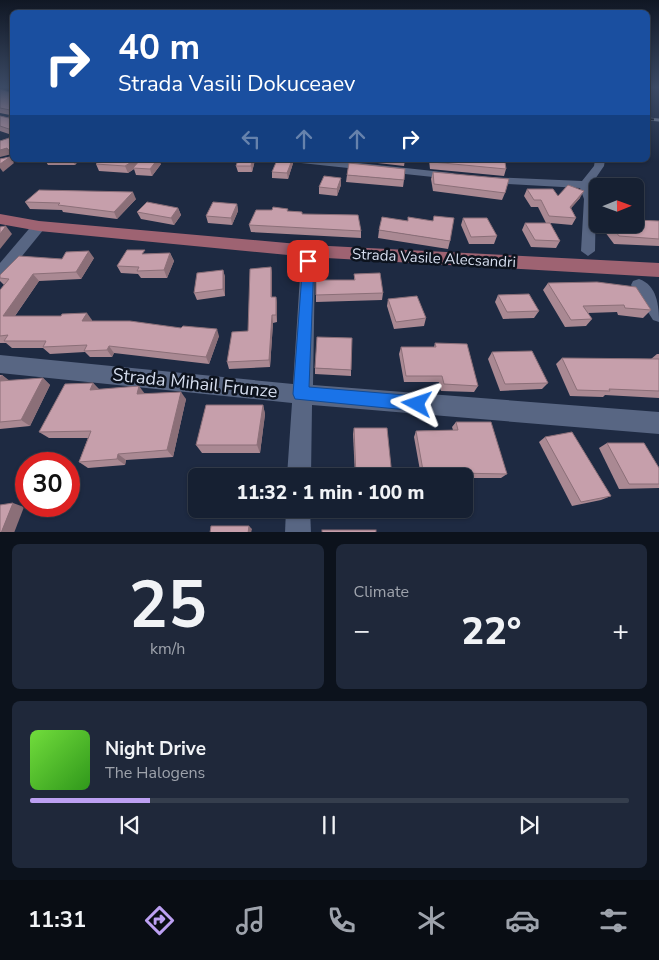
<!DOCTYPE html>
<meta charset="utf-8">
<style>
body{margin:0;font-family:"Nunito Sans",sans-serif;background:#1f283a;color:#f1f3f6;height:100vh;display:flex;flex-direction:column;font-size:19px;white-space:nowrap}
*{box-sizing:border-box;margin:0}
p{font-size:16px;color:#9ea3ac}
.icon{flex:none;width:28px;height:28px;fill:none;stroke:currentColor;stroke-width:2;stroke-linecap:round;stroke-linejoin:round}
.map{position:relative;height:532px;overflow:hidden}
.drawer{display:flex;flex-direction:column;gap:12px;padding:12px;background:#0c121c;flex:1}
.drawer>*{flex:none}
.banner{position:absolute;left:10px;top:10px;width:640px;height:152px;border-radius:8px;box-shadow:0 1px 4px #0004,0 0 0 1px #353e4d;background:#1a4fa0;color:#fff;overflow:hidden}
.needle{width:32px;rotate:89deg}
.buttons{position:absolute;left:589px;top:178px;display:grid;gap:10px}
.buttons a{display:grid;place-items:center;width:55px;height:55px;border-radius:8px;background:#162032;box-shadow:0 1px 4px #0004,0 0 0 1px #353e4d;font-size:25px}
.speed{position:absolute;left:15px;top:452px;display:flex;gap:10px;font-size:25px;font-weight:700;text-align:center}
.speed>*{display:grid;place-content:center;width:65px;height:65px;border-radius:50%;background:#162032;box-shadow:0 1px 4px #0004,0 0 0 1px #353e4d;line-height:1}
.speed .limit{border:8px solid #d22;background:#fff;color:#111}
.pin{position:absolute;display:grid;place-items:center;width:42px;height:42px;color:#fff;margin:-21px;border-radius:10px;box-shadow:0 2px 8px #0006}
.me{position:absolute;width:55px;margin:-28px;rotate:275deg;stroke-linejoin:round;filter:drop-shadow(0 0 4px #0008)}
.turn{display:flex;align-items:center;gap:18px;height:105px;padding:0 25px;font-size:22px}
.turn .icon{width:65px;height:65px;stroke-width:2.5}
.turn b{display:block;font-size:35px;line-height:42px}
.lanes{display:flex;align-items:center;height:48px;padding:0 25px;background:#0003;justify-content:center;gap:25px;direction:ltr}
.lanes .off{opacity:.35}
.big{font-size:38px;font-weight:800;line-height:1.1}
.drawer .card{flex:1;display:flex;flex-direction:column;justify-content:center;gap:8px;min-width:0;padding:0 18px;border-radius:8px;background:#1f283a}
.drawer .dial{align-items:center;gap:0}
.dial b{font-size:65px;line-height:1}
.song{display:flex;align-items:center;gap:15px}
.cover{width:60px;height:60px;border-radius:8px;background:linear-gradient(135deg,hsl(100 70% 55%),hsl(110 70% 35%))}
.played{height:5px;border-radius:2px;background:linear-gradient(90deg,#bca0f2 20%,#353e4d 20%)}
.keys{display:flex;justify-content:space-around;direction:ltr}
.heat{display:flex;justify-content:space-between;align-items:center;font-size:28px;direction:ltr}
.drawer .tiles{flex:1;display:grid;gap:12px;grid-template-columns:1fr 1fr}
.card:last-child{grid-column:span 2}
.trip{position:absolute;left:188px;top:468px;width:285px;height:50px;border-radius:8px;background:#162032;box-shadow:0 1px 4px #0004,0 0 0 1px #353e4d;font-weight:800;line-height:50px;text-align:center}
.tabs{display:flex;height:80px;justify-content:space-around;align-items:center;background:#090d14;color:#9ea3ac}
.tabs .icon{width:35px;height:35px}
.tabs .active{color:#bca0f2}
.tabs b{font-size:22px;color:#f1f3f6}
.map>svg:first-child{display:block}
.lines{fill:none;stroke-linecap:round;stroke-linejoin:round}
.minor{fill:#586683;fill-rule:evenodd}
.major{fill:#9e6372;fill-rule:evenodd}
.rail-casing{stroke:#8690a4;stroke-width:3}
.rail{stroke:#0d131e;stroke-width:2;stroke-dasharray:6;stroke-linecap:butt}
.wall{fill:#aa8993}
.shaded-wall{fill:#8b6f78}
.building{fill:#c69fab;stroke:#8b6f78}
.route{fill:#1a73e8;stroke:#114b97}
.labels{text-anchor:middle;stroke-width:5;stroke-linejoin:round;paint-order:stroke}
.street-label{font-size:15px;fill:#d6deef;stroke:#0d131e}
.near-street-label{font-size:18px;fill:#d6deef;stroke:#0d131e}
</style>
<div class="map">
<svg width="659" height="533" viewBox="0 0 659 533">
<rect width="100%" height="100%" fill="#1e2a42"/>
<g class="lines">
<g class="minor">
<polygon points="12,156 12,160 16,161 0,165 0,159"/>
<polygon points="296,160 331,160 452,173 458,176 452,179 301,163"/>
<polygon points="595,160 605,160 604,166 591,185 596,199 595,251 588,256 581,251 584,199 580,188 489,183 483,180 489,177 582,181 594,166"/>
<polygon points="39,222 46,226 44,229 5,277 0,279 0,263 34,223"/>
<polygon points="308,256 313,257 315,261 313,385 659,412 659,434 312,405 311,476 287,476 292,403 0,373 0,355 293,384 301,261 303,257"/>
<path d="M 639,279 C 657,285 659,306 659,322 L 653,320 L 631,285 L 633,281 Z"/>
<polygon points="286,509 310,509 311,533 285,533"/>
</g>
<polygon class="major" points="0,214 39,221 309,245 659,263 659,277 309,257 39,231 0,224"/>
<defs>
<polyline id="rail" points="648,119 659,120"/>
</defs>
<use href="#rail" class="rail-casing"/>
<use href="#rail" class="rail"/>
</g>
<g class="wall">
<polygon points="0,89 12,93 12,135 0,131 0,116 9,118 10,115 0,113"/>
<polygon points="45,160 79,160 75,165 48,165"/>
<polygon points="255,160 252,172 238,172 236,166"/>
<polygon points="294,160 288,179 272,178 272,172"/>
<polygon points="351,160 405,160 404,166"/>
<polygon points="429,160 498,160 506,169 504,176 430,169"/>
<polygon points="96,164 161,164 152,176 136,175 134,169 128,173 99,171"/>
<polygon points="433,172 505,193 502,200 433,191 431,179"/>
<polygon points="347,175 404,180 403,187 346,182"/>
<polygon points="341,185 337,196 319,194 319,187"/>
<polygon points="527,189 558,196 580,198 571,208 576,218 572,225 550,223 560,241 556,248 531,247 522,230 525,223 546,223 538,207 531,207 524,196"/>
<polygon points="136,199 117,219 63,212 62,210 30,209 25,202"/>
<polygon points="237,204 238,211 232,225 208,223 206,216"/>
<polygon points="178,208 181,215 174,225 141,219 137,212"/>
<polygon points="272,210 302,212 302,214 361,231 361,238 251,232 249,225"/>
<polygon points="463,218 497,236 494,244 469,244 461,225"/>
<polygon points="659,221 659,246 614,244 599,224 635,224"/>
<polygon points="379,230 450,241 448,249 378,238"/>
<polygon points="170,253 174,261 167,278 141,278 138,274 121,273 117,266 147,254"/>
<polygon points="94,258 81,279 39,281 15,316 92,320 92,321 219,336 209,364 114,353 112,357 90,357 85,352 50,354 43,348 12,348 6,343 0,343 0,290 4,285 0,281 0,275 62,259"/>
<polygon points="271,267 272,274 272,297 276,297 277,304 277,322 273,323 270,367 229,369 227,362 248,331"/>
<polygon points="223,270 225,277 225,296 197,300 194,293"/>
<polygon points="354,274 383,293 382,300 316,302 316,295 354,280"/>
<polygon points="548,283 651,310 643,318 618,315 617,312 588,313 592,319 586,326 565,327 543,290"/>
<polygon points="498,295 539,311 534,318 503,319 495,302"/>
<polygon points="388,299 426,318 424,326 394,329 387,306"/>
<polygon points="435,343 478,386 474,392 441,391 439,382 404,382 399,354 401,347 434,347"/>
<polygon points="492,352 548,383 542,389 500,391 488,359"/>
<polygon points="657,354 659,354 659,398 605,395 603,397 570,396 556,364 562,358 651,359"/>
<polygon points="315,368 351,370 351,376 315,374"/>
<polygon points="0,375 2,375 9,381 43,378 50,385 30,426 0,429"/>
<polygon points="93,383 99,389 145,393 186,399 173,457 126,460 125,465 88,468 79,462 88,438 49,438 39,432"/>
<polygon points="263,405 265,414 260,453 202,453 196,445"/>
<polygon points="456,422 507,474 501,478 464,478 464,476 421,476 414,437 416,431 453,430 452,427"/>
<polygon points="354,428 392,476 355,476 353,434"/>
<polygon points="545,437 611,496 601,500 572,506 539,442"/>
<polygon points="607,443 659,468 659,488 619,489 599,448"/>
</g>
<g class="shaded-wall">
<polygon points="7,148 12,154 0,157 0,150"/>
<polygon points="10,157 14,163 3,172 0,168 0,164"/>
<polygon points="72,160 79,160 75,165"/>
<polygon points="135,160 149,160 133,168 134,169 128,173 125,166"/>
<polygon points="157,160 159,160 161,164 152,176 150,169"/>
<polygon points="252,160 255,160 252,172 251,166"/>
<polygon points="292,160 294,160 288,179 287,173"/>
<polygon points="341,178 341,185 337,196 337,189"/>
<polygon points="584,191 580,198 566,214 570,207"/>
<polygon points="133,192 136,199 117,219 114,212"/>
<polygon points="237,204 238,211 232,225 231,218"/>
<polygon points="178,208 181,215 174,225 171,218"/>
<polygon points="6,226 12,234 0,249 0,234"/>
<polygon points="89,251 94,258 81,279 76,272"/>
<polygon points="170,253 174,261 167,278 164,270"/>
<polygon points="271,267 272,274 272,304 271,297"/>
<polygon points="223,270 225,277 225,296 223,289"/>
<polygon points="33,274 39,281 10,323 3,316"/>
<polygon points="276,297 277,304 277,322 276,315"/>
<polygon points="87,313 92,320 88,328 82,321"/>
<polygon points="272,315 273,323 270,367 269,360"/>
<polygon points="217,329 219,336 209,364 206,357"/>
<polygon points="109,346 114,353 112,357 107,350"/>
<polygon points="2,375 10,381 0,384 0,377"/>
<polygon points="43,378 50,385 30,426 21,420"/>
<polygon points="93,383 100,391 90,390"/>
<polygon points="139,386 145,394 137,394"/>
<polygon points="181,392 186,399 173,457 167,450"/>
<polygon points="263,405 265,414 260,453 257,445"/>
<polygon points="118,454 126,460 125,465 117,459"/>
<polygon points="13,503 24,507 14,533 1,533"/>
<polygon points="249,526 252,529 251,533 248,533"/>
</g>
<g class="building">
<polygon points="0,89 12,93 12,130 0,126 0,116 9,118 10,110 0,108"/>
<polygon points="12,137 12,153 7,148 0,150 0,141"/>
<polygon points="10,157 0,164 0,159"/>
<polygon points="100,160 135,160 125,166 96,164"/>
<polygon points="140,160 157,160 150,169 133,168"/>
<polygon points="238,160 252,160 251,166 236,166"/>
<polygon points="277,160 292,160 287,173 272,172"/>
<polygon points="431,160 498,160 505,162 506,169 432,162"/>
<polygon points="349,163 405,169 404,180 347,175"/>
<polygon points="433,172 509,179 505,193 434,184"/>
<polygon points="324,176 341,178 337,189 319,187"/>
<polygon points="568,185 584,191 570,207 576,218 549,216 541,200 534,200 527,189 553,189 558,196"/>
<polygon points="39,190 133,192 114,212 58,205 60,203 25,202"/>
<polygon points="147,202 178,208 171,218 137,212"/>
<polygon points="213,202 237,204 231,218 206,216"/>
<polygon points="273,207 288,209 287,211 302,212 302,214 358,215 361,231 249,225 256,210 272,210"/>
<polygon points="434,216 454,218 450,241 379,230 382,217 408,221 408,217 433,221"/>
<polygon points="463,218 487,218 497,236 471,237"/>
<polygon points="635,220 659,221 659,239 619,236 610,224 635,224"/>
<polygon points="525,223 550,223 560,241 535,240"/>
<polygon points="6,226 0,234 0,227"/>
<polygon points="127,250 145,250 142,254 170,253 164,270 137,271 139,267 117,266"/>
<polygon points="89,251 76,272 33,274 3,316 61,316 62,314 87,313 82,321 130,321 181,328 183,326 217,329 206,357 109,346 107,350 84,351 87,345 43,347 46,341 4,341 8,335 0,336 0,290 9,279 0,278 0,275 19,256 62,259 66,252"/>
<polygon points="271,267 271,297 276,297 276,315 272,315 269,360 227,362 232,332 248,331 250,269"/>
<polygon points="223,270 223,289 194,293 197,273"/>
<polygon points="380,273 383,293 316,295 316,280 355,280 354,274"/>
<polygon points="597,282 636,287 651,310 625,308 624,305 583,306 592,319 571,320 548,283"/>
<polygon points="529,294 539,311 507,312 498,295"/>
<polygon points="417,296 426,318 396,322 388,299"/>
<polygon points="317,337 352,338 351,370 315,368"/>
<polygon points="435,343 467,344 478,386 444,384 442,376 406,376 401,347 436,347"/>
<polygon points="532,351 548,383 505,384 492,352"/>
<polygon points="562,358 659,359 659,391 609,389 610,391 577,390"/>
<polygon points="43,378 21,420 0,422 0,381"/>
<polygon points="93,383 90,390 139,386 137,394 181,392 167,450 118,454 117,459 79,462 91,431 39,432 65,384"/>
<polygon points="206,405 263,405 257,445 196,445"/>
<polygon points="456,422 491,422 507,474 456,473 456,476 424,476 416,431 458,430"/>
<polygon points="354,428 387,428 392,476 356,476"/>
<polygon points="572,432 611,496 581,502 545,437"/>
<polygon points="607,443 644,443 659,468 659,484 629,484"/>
<polygon points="13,503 1,533 0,533 0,505"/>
<polygon points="211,526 249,526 248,533 210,533"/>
<rect x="322" y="530" width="54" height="3"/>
</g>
<linearGradient id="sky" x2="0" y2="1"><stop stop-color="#101724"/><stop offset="0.54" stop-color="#3b4a65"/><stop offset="1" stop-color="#3b4a65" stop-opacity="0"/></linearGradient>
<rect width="659" height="162" fill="url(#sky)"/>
<polygon class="route" points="308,257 314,261 309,387 417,396 423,398 425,404 423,409 417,411 295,399 293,394 303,261"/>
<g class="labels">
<g class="street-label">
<text transform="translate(434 258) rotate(3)" y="5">Strada Vasile Alecsandri</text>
</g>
<g class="near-street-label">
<text transform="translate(195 383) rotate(6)" y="6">Strada Mihail Frunze</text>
</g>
</g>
</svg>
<div class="buttons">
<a><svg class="needle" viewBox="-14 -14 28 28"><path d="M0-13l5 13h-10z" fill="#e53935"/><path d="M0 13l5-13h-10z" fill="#9ea3ac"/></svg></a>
</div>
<div class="speed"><div class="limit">30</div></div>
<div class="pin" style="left:308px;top:261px;background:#d93025"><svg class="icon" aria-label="arrive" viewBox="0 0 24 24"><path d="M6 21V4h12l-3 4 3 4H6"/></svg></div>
<svg class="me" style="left:417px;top:404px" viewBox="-20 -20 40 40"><path d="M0-17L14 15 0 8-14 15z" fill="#1a73e8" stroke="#fff" stroke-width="4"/></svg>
<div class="trip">11:32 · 1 min · 100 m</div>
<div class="banner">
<div class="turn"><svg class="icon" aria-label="right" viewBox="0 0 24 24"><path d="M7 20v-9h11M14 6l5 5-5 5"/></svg><div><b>40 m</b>Strada Vasili Dokuceaev</div></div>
<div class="lanes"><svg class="icon off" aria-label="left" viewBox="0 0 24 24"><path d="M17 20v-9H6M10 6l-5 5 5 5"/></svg><svg class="icon off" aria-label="ahead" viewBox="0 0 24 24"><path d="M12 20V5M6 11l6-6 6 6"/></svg><svg class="icon off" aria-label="ahead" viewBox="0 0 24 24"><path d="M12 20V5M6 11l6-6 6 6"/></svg><svg class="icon" aria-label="right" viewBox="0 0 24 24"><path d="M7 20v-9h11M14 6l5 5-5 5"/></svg></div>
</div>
</div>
<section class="drawer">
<div class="tiles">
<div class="card dial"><b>25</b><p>km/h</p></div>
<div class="card"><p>Climate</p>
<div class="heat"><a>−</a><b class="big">22°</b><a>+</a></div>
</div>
<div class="card">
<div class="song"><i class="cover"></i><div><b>Night Drive</b><p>The Halogens</p></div></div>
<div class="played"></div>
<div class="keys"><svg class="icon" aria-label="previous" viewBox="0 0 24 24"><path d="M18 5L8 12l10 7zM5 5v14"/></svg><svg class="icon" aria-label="pause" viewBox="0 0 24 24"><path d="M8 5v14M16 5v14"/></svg><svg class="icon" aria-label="next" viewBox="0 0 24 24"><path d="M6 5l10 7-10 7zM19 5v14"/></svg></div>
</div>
</div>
</section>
<nav class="tabs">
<b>11:31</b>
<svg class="icon active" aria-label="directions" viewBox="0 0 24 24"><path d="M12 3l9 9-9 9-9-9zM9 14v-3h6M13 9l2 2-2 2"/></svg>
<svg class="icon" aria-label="music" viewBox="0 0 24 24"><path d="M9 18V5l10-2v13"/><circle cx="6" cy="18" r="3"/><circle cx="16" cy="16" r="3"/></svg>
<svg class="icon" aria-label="phone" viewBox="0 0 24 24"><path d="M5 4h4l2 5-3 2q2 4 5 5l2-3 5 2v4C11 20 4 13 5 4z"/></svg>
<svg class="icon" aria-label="climate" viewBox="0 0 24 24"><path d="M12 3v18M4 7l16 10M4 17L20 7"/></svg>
<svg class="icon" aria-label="car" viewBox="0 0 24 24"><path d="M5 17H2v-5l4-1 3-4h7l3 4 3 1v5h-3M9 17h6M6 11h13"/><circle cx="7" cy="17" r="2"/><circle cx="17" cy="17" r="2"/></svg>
<svg class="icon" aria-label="filters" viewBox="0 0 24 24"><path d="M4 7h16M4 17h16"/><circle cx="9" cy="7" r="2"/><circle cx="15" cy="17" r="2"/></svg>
</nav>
